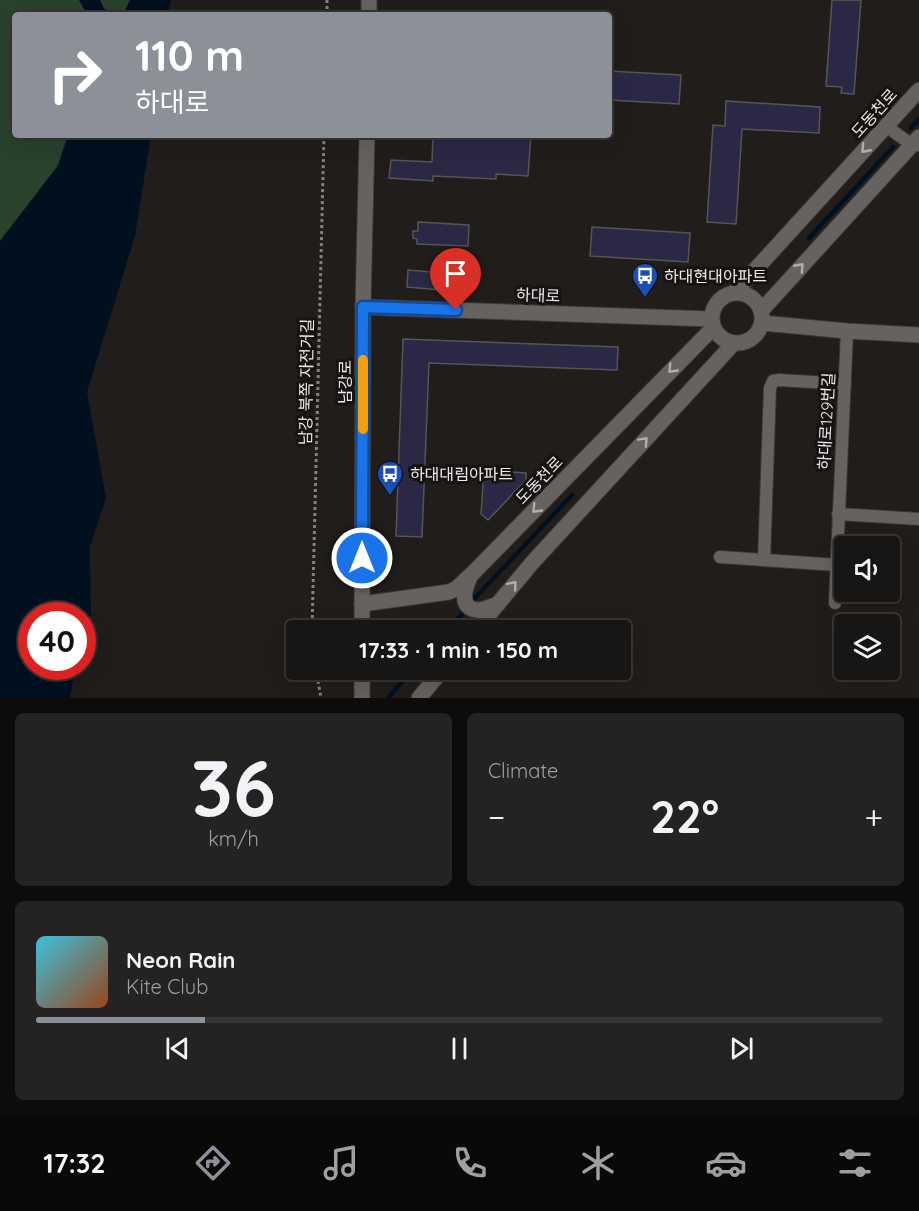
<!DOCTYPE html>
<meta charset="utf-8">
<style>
body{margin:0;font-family:Quicksand,"Noto Sans KR",sans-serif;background:#252322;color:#f1f3f6;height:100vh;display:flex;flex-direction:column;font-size:22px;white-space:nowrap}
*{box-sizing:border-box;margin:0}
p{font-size:20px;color:#9f9fa0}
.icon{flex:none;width:33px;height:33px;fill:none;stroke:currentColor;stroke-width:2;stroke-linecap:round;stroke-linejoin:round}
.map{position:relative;height:698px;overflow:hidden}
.details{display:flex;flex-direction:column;gap:15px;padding:15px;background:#0d0c0b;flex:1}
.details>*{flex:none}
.hud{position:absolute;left:12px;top:12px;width:600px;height:126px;border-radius:6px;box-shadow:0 6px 24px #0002,0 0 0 2px #363534;background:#8c9099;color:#fff;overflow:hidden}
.controls{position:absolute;left:834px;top:536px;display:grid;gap:12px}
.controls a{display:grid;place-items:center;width:66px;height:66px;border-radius:6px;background:#181614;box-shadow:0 6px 24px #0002,0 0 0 2px #363534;font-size:30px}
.speed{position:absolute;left:18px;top:602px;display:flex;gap:12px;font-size:30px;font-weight:700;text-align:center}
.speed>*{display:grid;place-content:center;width:78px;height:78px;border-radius:50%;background:#181614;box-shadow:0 6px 24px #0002,0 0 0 2px #363534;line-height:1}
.speed .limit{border:9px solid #d22;background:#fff;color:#111}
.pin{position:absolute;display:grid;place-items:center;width:51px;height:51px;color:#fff;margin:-62px -26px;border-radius:50% 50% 50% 0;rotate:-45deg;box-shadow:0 0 6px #0007}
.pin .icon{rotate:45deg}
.me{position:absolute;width:66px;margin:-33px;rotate:0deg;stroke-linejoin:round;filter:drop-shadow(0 0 4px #0008)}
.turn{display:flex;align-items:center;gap:21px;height:126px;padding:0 24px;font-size:27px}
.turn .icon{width:78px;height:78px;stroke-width:2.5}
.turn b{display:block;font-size:42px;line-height:51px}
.big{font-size:45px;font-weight:700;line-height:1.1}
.details .widget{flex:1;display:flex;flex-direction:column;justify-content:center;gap:9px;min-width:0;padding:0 21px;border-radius:9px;background:#252322}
.details .dial{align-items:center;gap:0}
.dial b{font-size:78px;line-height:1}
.song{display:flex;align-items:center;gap:18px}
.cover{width:72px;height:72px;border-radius:9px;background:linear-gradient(135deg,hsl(190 70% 55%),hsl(20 70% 35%))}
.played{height:6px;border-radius:3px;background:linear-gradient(90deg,#8c9099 20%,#363534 20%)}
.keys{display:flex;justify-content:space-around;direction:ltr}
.heat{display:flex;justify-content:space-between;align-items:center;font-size:33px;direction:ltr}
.details .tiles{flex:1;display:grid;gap:15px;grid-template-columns:1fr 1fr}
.widget:last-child{grid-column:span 2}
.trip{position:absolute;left:286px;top:620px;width:345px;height:60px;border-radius:6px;background:#181614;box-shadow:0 6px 24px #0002,0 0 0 2px #363534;font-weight:700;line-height:60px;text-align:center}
.dock{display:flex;height:96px;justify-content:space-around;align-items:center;background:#0a0908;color:#9f9fa0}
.dock .icon{width:42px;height:42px}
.dock .current{color:#8c9099}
.dock b{font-size:27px;color:#f1f3f6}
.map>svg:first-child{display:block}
.green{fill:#29422c}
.water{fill:#00101f}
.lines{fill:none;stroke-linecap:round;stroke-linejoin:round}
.stream{stroke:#00101f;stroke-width:4.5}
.building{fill:#2a2845;stroke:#555558;stroke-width:1.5}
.minor-casing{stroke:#3b3938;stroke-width:14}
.tertiary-casing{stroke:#3b3938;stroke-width:17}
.path{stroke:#848280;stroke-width:3;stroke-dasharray:3 3;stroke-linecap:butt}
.minor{stroke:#666260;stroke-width:12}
.tertiary{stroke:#666260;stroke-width:15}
.oneway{stroke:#b0adab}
.route-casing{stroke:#114b97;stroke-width:15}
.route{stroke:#1a73e8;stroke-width:10}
.slow{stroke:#f59e0b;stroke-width:10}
.labels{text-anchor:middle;stroke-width:6;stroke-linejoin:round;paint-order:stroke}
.street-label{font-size:16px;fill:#eceae9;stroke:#161312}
.poi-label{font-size:16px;fill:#eceae9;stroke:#161312;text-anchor:start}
</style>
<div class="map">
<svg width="919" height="698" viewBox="0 0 919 698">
<rect width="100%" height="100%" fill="#201d1b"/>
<g class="green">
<polygon points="0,0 79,0 88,15 15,15 15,135 68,135 58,165 0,241"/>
<polygon points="100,0 130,0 123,15 104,9"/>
</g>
<g class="water">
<polygon points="79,0 100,0 104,9 123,15 130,0 171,0 168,15 88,15"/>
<polygon points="68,135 151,135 135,236 87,392 106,498 90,547 91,632 83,643 82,615 32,615 32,666 76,666 70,698 0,698 0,241 58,166"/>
</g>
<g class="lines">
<g class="stream">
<polyline points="911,128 919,119"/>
<polyline points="809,238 893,147"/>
<polyline points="475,598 572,495"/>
<polyline points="448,630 462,614"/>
<polyline points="388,698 413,669"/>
</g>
</g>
<g class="building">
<polygon points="832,0 861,0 854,94 841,93 842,87 826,86"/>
<polygon points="609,71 681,75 679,104 609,100"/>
<polygon points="726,101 820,107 819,133 742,129 736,224 707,222 713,125 725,126"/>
<polygon points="433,135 538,135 531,135 528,176 496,174 496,179 433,176 433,181 389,178 391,160 432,162"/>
<polygon points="418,222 469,225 468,246 417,244 417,239 413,238 413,231 418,231"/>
<polygon points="592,227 690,233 688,262 590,256"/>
<polygon points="408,270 442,273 441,290 407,287"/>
<polygon points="403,339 618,347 617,370 429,363 422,537 396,536"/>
<polygon points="484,470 526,473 526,480 488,520 481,514"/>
</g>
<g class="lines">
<defs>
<g id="minor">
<polyline points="886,126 912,145 919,145"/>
<polyline points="838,514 919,519"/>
<polyline points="720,557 837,565"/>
<polyline points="764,560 770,388 773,381 779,380 845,384"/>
<polyline points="835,603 847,331"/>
</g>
<g id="tertiary">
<polyline points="369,15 369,0"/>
<circle cx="737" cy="318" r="25"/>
<polyline points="734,293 919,90"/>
<polyline points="363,307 711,319"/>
<polyline points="761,311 919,137"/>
<polyline points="762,323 847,331 919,335"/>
<path d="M 470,577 C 465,588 458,609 478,610 C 484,610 492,606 498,604"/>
<polyline points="362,604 449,592 457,588 474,572 713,328"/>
<polyline points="362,630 363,307 367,135"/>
<polyline points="476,630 532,563 734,343"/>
<polyline points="362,698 362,669"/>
<polyline points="419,698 443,669"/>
</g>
</defs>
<use href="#minor" class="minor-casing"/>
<use href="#tertiary" class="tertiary-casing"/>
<g class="path">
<polyline points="327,15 327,0"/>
<polyline points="312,630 324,135"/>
<polyline points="316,669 321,698"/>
</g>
<use href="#minor" class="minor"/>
<use href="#tertiary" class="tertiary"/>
</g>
<defs><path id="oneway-chevron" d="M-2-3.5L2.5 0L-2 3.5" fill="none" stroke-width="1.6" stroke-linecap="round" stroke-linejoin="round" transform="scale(1.5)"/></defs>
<g class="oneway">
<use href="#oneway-chevron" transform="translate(865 149) rotate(132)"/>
<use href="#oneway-chevron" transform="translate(800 267) rotate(-48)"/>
<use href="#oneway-chevron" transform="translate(672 369) rotate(134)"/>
<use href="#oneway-chevron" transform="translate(644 441) rotate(-47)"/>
<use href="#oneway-chevron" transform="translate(536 509) rotate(134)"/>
<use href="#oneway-chevron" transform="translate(513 585) rotate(-50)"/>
</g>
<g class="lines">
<defs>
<polyline id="route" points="362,558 363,307 456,310"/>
</defs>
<use href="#route" class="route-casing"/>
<use href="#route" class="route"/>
<polyline class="slow" points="363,429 363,360"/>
</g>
<defs>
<symbol id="bus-pin" viewBox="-11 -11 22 30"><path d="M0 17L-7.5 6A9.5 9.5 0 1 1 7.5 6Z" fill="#1a4fb4" stroke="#161312"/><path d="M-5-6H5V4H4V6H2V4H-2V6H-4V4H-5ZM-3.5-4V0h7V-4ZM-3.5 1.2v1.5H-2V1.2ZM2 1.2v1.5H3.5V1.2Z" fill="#fff"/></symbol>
</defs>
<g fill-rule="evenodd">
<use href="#bus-pin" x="630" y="261" width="30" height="40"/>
<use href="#bus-pin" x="375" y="459" width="30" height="40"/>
</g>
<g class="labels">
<g class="street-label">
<text transform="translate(874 113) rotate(-48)" y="6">도동천로</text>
<text transform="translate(538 295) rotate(2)" y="6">하대로</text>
<text transform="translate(306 382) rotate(-89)" y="6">남강 북쪽 자전거길</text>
<text transform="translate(345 382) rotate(-90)" y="6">남강로</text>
<text transform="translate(826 421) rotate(-87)" y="6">하대로129번길</text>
<text transform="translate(539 480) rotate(-46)" y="6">도동천로</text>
</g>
<g class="poi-label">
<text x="664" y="282">하대현대아파트</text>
<text x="410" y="480">하대대림아파트</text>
</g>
</g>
</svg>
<div class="controls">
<a><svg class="icon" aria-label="sound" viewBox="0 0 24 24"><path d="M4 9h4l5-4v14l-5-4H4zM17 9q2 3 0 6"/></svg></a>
<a><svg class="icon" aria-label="layers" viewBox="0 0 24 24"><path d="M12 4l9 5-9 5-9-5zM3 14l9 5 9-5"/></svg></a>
</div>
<div class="speed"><div class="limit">40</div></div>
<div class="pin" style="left:456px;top:310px;background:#d93025"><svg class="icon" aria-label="arrive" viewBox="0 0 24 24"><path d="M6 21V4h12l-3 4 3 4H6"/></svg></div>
<svg class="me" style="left:362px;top:558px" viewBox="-20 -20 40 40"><circle r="17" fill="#1a73e8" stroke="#fff" stroke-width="3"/><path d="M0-11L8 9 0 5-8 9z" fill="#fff"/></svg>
<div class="trip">17:33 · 1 min · 150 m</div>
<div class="hud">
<div class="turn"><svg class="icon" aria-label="right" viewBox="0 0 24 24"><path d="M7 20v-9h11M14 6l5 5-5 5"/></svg><div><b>110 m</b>하대로</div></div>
</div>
</div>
<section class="details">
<div class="tiles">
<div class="widget dial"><b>36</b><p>km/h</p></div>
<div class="widget"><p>Climate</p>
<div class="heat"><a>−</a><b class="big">22°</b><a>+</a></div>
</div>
<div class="widget">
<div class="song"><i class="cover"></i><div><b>Neon Rain</b><p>Kite Club</p></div></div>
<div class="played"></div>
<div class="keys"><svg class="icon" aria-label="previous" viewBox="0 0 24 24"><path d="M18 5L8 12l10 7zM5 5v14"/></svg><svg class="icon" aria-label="pause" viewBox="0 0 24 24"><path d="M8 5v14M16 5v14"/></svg><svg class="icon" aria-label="next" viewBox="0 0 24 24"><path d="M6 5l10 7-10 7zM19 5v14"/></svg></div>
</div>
</div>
</section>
<nav class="dock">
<b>17:32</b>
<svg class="icon current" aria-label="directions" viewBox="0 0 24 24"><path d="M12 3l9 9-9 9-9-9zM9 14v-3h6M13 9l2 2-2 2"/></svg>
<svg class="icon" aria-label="music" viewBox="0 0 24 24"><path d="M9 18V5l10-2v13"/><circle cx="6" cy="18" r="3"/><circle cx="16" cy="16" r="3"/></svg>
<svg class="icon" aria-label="phone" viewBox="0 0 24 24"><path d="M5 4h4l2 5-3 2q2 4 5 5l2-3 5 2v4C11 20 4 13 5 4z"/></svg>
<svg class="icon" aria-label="climate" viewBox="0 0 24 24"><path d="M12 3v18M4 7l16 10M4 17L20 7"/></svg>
<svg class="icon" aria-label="car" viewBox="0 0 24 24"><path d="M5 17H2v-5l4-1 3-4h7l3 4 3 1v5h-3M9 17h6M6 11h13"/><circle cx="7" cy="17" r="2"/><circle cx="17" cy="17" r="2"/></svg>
<svg class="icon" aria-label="filters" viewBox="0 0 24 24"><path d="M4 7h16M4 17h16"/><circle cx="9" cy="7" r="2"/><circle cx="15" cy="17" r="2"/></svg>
</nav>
